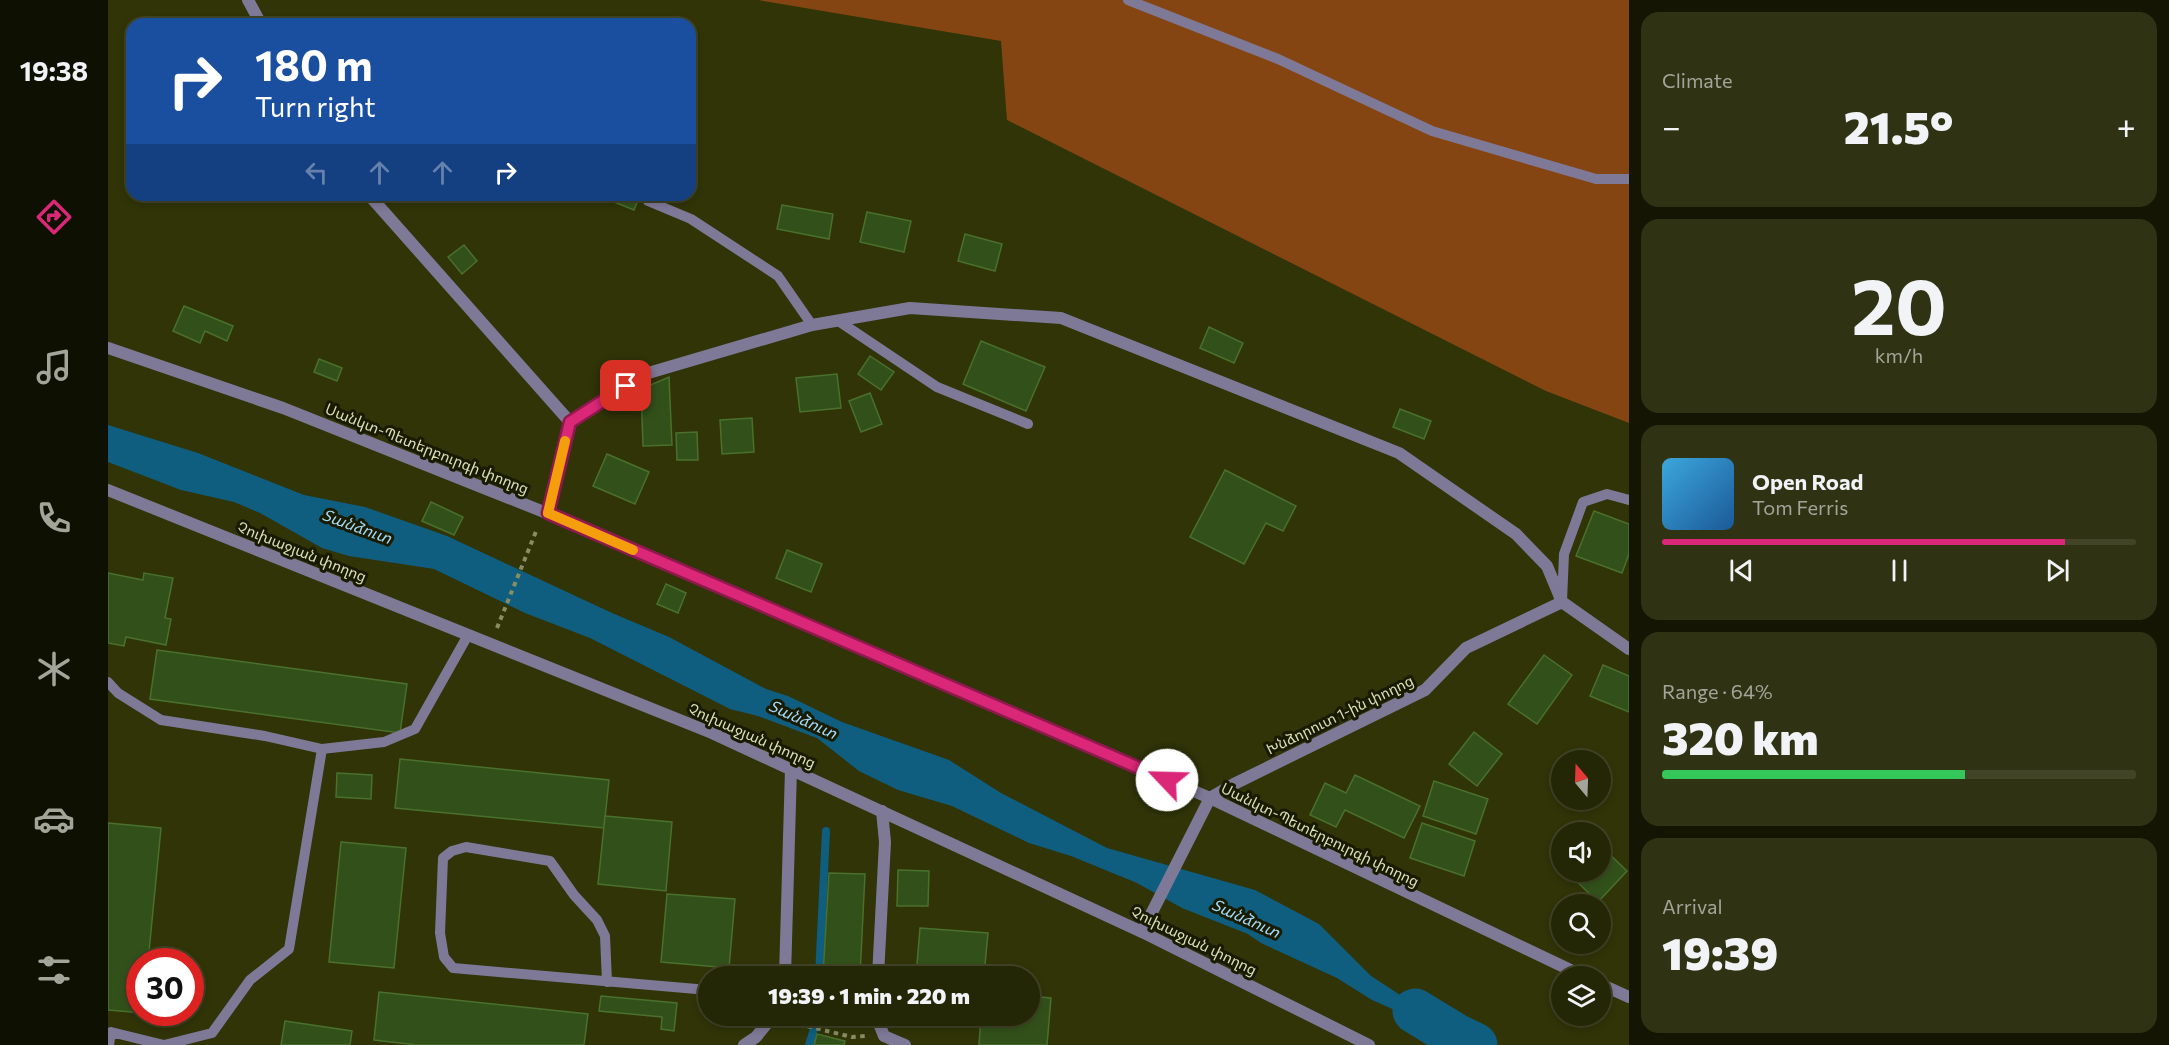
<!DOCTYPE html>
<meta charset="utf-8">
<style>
body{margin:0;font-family:Commissioner,"Noto Sans Armenian",sans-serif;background:#303313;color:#f1f3f6;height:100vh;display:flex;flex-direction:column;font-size:22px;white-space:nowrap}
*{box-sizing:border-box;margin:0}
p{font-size:20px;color:#a3a59a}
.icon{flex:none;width:33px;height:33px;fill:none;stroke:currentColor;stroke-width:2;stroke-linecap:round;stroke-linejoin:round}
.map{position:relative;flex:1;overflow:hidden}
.details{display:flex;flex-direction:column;gap:12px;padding:12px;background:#141503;width:540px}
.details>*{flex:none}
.top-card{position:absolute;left:18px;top:18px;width:570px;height:183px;border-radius:18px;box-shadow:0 3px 9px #0003,0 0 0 2px #414427;background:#1a4fa0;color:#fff;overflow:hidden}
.needle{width:39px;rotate:341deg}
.buttons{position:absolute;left:1443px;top:750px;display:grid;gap:12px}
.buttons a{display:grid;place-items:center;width:60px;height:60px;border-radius:50%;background:#242705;box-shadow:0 3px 9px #0003,0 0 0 2px #414427;font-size:30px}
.speed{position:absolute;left:18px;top:948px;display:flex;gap:12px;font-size:30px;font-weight:700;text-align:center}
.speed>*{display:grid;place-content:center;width:78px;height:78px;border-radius:50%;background:#242705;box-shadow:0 3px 9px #0003,0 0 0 2px #414427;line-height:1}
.speed .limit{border:9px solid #d22;background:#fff;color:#111}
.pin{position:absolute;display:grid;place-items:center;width:51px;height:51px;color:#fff;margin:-26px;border-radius:12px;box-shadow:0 3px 9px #0006}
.me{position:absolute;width:66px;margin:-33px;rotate:294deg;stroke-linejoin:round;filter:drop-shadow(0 0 4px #0008)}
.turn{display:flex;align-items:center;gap:21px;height:126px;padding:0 30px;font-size:27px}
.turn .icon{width:78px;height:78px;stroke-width:2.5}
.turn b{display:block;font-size:42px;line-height:51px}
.lanes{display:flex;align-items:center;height:57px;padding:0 30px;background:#0003;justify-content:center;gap:30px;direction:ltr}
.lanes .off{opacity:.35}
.big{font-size:45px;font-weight:800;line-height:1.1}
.details .widget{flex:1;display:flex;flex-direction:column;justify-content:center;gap:9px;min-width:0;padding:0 21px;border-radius:18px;background:#303313}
.details .dial{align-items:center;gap:0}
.dial b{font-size:78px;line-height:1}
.song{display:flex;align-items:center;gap:18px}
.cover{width:72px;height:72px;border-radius:9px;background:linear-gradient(135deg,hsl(200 70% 55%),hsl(210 70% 35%))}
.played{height:6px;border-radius:3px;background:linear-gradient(90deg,#db2777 85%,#414427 85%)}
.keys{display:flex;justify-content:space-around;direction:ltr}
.heat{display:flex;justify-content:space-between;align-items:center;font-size:33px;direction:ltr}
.charge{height:9px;border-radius:4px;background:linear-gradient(90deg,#34c759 64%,#414427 0)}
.trip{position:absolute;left:590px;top:966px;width:342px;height:60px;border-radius:30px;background:#242705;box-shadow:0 3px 9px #0003,0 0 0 2px #414427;font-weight:800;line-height:60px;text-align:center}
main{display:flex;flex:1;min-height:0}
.tab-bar{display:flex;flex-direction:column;width:108px;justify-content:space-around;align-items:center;background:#0e1002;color:#a3a59a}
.tab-bar .icon{width:42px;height:42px}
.tab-bar .active{color:#db2777}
.tab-bar b{font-size:27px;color:#f1f3f6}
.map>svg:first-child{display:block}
.green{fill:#854513}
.water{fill:#0f5e80}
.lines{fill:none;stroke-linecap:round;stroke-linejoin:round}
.stream{stroke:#0f5e80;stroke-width:8}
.river{stroke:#0f5e80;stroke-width:45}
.building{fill:#32511a;stroke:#4a702d;stroke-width:1.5}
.path{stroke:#888d63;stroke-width:4;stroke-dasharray:4.5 4.5;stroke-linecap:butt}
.lane{stroke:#7f7998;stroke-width:10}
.street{stroke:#7f7998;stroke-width:12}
.route-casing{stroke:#8e194d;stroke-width:15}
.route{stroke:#db2777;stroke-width:10}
.slow{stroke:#f59e0b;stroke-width:10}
.labels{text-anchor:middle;stroke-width:6;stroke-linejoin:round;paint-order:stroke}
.street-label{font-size:15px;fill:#d8deb6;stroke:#191b00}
.water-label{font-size:16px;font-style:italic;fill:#a2d9f8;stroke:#191b00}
</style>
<main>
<nav class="tab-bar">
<b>19:38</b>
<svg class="icon active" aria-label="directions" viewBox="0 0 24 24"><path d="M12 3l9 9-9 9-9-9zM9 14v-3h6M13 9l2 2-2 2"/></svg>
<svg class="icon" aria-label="music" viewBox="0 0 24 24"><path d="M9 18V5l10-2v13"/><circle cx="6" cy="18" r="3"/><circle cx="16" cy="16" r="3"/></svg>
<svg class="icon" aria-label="phone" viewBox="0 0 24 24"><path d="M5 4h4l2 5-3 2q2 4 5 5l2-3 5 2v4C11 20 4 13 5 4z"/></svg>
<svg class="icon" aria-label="climate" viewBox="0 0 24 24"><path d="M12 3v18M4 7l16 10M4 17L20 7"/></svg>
<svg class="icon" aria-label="car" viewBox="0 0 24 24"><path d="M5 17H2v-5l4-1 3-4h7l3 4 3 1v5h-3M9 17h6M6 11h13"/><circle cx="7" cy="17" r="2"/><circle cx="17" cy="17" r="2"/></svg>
<svg class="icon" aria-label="filters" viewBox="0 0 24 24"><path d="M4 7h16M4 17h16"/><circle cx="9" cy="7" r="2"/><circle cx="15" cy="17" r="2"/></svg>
</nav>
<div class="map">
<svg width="1521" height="1045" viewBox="0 0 1521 1045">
<rect width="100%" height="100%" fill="#303407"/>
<polygon class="green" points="650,0 1521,0 1521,423 1438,391 899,120 893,41"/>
<polygon class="water" points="0,425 90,453 196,495 257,507 339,536 504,613 561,637 658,689 680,696 734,722 841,760 893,793 999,848 1147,890 1211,924 1263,976 1340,1026 1361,1035 1362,1043 1348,1045 1316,1023 1264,1000 1229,978 1153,943 1140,934 1074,908 1029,883 963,856 921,843 844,806 790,790 751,771 709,738 650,716 622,709 482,638 417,613 326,569 241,556 214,548 152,513 126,502 73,490 0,462"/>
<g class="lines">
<g class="stream">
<polyline points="711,976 718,831"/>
<polyline points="701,1045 710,1016"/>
</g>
<polyline class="river" points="1307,1011 1348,1036 1367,1045"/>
</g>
<g class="building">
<polygon points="489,195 532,195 526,210"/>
<polygon points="674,205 725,214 721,239 669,229"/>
<polygon points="759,212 803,221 796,252 752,242"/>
<polygon points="857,234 894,244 887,271 850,261"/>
<polygon points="356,245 369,261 354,274 340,257"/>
<polygon points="76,306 125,326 119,341 97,331 92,343 65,331"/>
<polygon points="1101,327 1135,343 1126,363 1092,348"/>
<polygon points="873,341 937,367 918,411 855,384"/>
<polygon points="762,356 786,372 773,390 750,374"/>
<polygon points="211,359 234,368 229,381 206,372"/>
<polygon points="729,374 733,408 692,412 688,378"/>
<polygon points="561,377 564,445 535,446 533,389"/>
<polygon points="762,393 774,424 753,432 741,401"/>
<polygon points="1292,409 1323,421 1316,439 1285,427"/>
<polygon points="644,418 646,452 614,454 612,420"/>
<polygon points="589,432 590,460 569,460 568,433"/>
<polygon points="499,454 541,472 527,504 485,486"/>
<polygon points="1117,470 1188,506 1175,531 1158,523 1136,564 1082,537"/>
<polygon points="323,502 355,517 346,535 314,521"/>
<polygon points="1486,511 1521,524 1521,554 1514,573 1468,556"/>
<polygon points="679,550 714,564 703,592 668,578"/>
<polygon points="0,573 35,580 36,573 65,578 57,618 63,619 58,645 18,637 16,646 0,643"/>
<polygon points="558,584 578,593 570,613 549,604"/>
<polygon points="49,650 299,684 292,733 42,699"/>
<polygon points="1436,655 1464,675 1429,724 1400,704"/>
<polygon points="1495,665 1521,676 1521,712 1482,696"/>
<polygon points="1366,732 1394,754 1369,786 1341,764"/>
<polygon points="292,759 501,780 496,828 287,808"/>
<polygon points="229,773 264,775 263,799 228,797"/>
<polygon points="1247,775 1312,806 1296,838 1237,810 1228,827 1202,815 1217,783 1238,793"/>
<polygon points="1326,781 1380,799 1368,834 1315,816"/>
<polygon points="497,816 564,822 558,891 490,884"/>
<polygon points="0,823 53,828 40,962 32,962 32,1012 35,1013 0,1010"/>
<polygon points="1314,823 1367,841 1356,876 1302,858"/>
<polygon points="233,842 298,848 286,968 221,962"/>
<polygon points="1492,845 1519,871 1490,902 1461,874 1492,872"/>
<polygon points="790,870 821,871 820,906 789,906"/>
<polygon points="721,873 757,874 752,976 715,976"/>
<polygon points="559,894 627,899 621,968 553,962"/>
<polygon points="812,928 880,933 876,976 808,976"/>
<polygon points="271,992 480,1014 476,1045 309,1045 266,1040"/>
<polygon points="493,996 569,1003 566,1031 553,1029 554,1017 491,1011"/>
<polygon points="921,996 943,998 939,1045 871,1045 873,1016 921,1016"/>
<polygon points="713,1016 750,1016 750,1026 713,1025"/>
<polygon points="177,1021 244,1031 242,1045 173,1045"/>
<polygon points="709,1034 737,1041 736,1045 706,1045"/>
</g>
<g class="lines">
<g class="path">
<polyline points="389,628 429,529"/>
<polyline points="682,1022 744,1037 757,1036"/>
</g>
<g class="lane">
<polyline points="1020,0 1170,59 1324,131 1488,179 1521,179"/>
<polyline points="540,201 583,219 670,276 704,325"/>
<polyline points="729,320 829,387 920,424"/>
<polyline points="1454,601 1456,554 1475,502 1499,494 1521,500"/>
<polyline points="0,682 10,693 53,720 157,736 214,749"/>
<polyline points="499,982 497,936 489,920 466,895 442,861 358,847 344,851 335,858 332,933 336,957 345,968 600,990"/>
<polyline points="1,1045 3,1032 56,1045 104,1033 142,980 181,949 214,749 276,742 307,729 360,635"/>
</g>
<g class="street">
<polyline points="140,0 153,24"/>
<polyline points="261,195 462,422"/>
<polyline points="0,348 175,408 436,512 1102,798 1475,976"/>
<polyline points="0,490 604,733 1034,932 1261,1045"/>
<polyline points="440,513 462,422 537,374 704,325 802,308 953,318 1291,453 1408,534 1439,566 1454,602"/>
<polyline points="1034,932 1102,798 1126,784 1317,690 1358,648 1454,602 1521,649"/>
<polyline points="677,976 683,769"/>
<polyline points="770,976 777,842 774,811"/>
<polyline points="1492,984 1521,997"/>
<polyline points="768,1016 776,1036 797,1045"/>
<polyline points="636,1045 648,1037 665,1016"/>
</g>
</g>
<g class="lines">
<defs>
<polyline id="route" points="518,386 462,422 440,513 1059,780"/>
</defs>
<use href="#route" class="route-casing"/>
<use href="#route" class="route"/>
<polyline class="slow" points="457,441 440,513 525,550"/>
</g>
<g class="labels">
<g class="street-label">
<text transform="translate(319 449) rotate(22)" y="5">Սանկտ-Պետերբուրգի փողոց</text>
<text transform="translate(194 552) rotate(22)" y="5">Չուխաջյան փողոց</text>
<text transform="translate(1232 715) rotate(-26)" y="5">Խնձորուտ 1-ին փողոց</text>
<text transform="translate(644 736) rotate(24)" y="5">Չուխաջյան փողոց</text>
<text transform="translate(1212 835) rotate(26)" y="5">Սանկտ-Պետերբուրգի փողոց</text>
<text transform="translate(1086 941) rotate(26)" y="5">Չուխաջյան փողոց</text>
</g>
<g class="water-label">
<text transform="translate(249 526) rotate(20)" y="6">Տանձուտ</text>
<text transform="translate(695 719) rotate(24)" y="6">Տանձուտ</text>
<text transform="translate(1138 918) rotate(24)" y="6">Տանձուտ</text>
</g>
</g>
</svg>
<div class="buttons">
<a><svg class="needle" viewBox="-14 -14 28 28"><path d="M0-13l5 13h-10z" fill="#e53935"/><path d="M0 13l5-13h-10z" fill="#a3a59a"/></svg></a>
<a><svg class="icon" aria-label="sound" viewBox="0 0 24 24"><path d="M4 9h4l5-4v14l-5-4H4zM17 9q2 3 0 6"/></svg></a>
<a><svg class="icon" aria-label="search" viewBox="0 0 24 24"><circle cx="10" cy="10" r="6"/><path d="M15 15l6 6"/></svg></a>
<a><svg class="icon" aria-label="layers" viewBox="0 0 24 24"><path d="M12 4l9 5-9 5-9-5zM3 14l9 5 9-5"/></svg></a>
</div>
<div class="speed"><div class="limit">30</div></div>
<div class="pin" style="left:518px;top:386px;background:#d93025"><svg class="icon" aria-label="arrive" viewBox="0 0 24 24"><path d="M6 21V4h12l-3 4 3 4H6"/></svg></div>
<svg class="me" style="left:1059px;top:780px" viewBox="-20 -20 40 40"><circle r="19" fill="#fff"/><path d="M0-13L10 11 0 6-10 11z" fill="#db2777"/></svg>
<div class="trip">19:39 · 1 min · 220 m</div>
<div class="top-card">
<div class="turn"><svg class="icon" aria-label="right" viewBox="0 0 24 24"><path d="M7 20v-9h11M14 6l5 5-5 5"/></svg><div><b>180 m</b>Turn right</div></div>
<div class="lanes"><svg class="icon off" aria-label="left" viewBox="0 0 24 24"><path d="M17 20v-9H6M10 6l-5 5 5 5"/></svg><svg class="icon off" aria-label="ahead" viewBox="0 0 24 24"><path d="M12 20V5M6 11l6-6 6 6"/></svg><svg class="icon off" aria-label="ahead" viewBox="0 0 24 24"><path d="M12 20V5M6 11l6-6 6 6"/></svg><svg class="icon" aria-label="right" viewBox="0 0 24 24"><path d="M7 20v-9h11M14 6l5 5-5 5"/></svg></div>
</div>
</div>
<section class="details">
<div class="widget"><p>Climate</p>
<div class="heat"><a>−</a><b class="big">21.5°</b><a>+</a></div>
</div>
<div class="widget dial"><b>20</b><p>km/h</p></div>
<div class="widget">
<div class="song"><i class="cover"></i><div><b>Open Road</b><p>Tom Ferris</p></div></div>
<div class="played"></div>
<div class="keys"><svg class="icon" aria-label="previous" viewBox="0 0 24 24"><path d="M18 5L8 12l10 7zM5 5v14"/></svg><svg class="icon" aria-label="pause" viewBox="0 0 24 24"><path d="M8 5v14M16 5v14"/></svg><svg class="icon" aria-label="next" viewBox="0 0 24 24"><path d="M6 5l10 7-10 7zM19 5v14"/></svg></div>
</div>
<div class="widget"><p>Range · 64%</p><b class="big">320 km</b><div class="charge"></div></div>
<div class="widget"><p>Arrival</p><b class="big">19:39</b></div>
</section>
</main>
